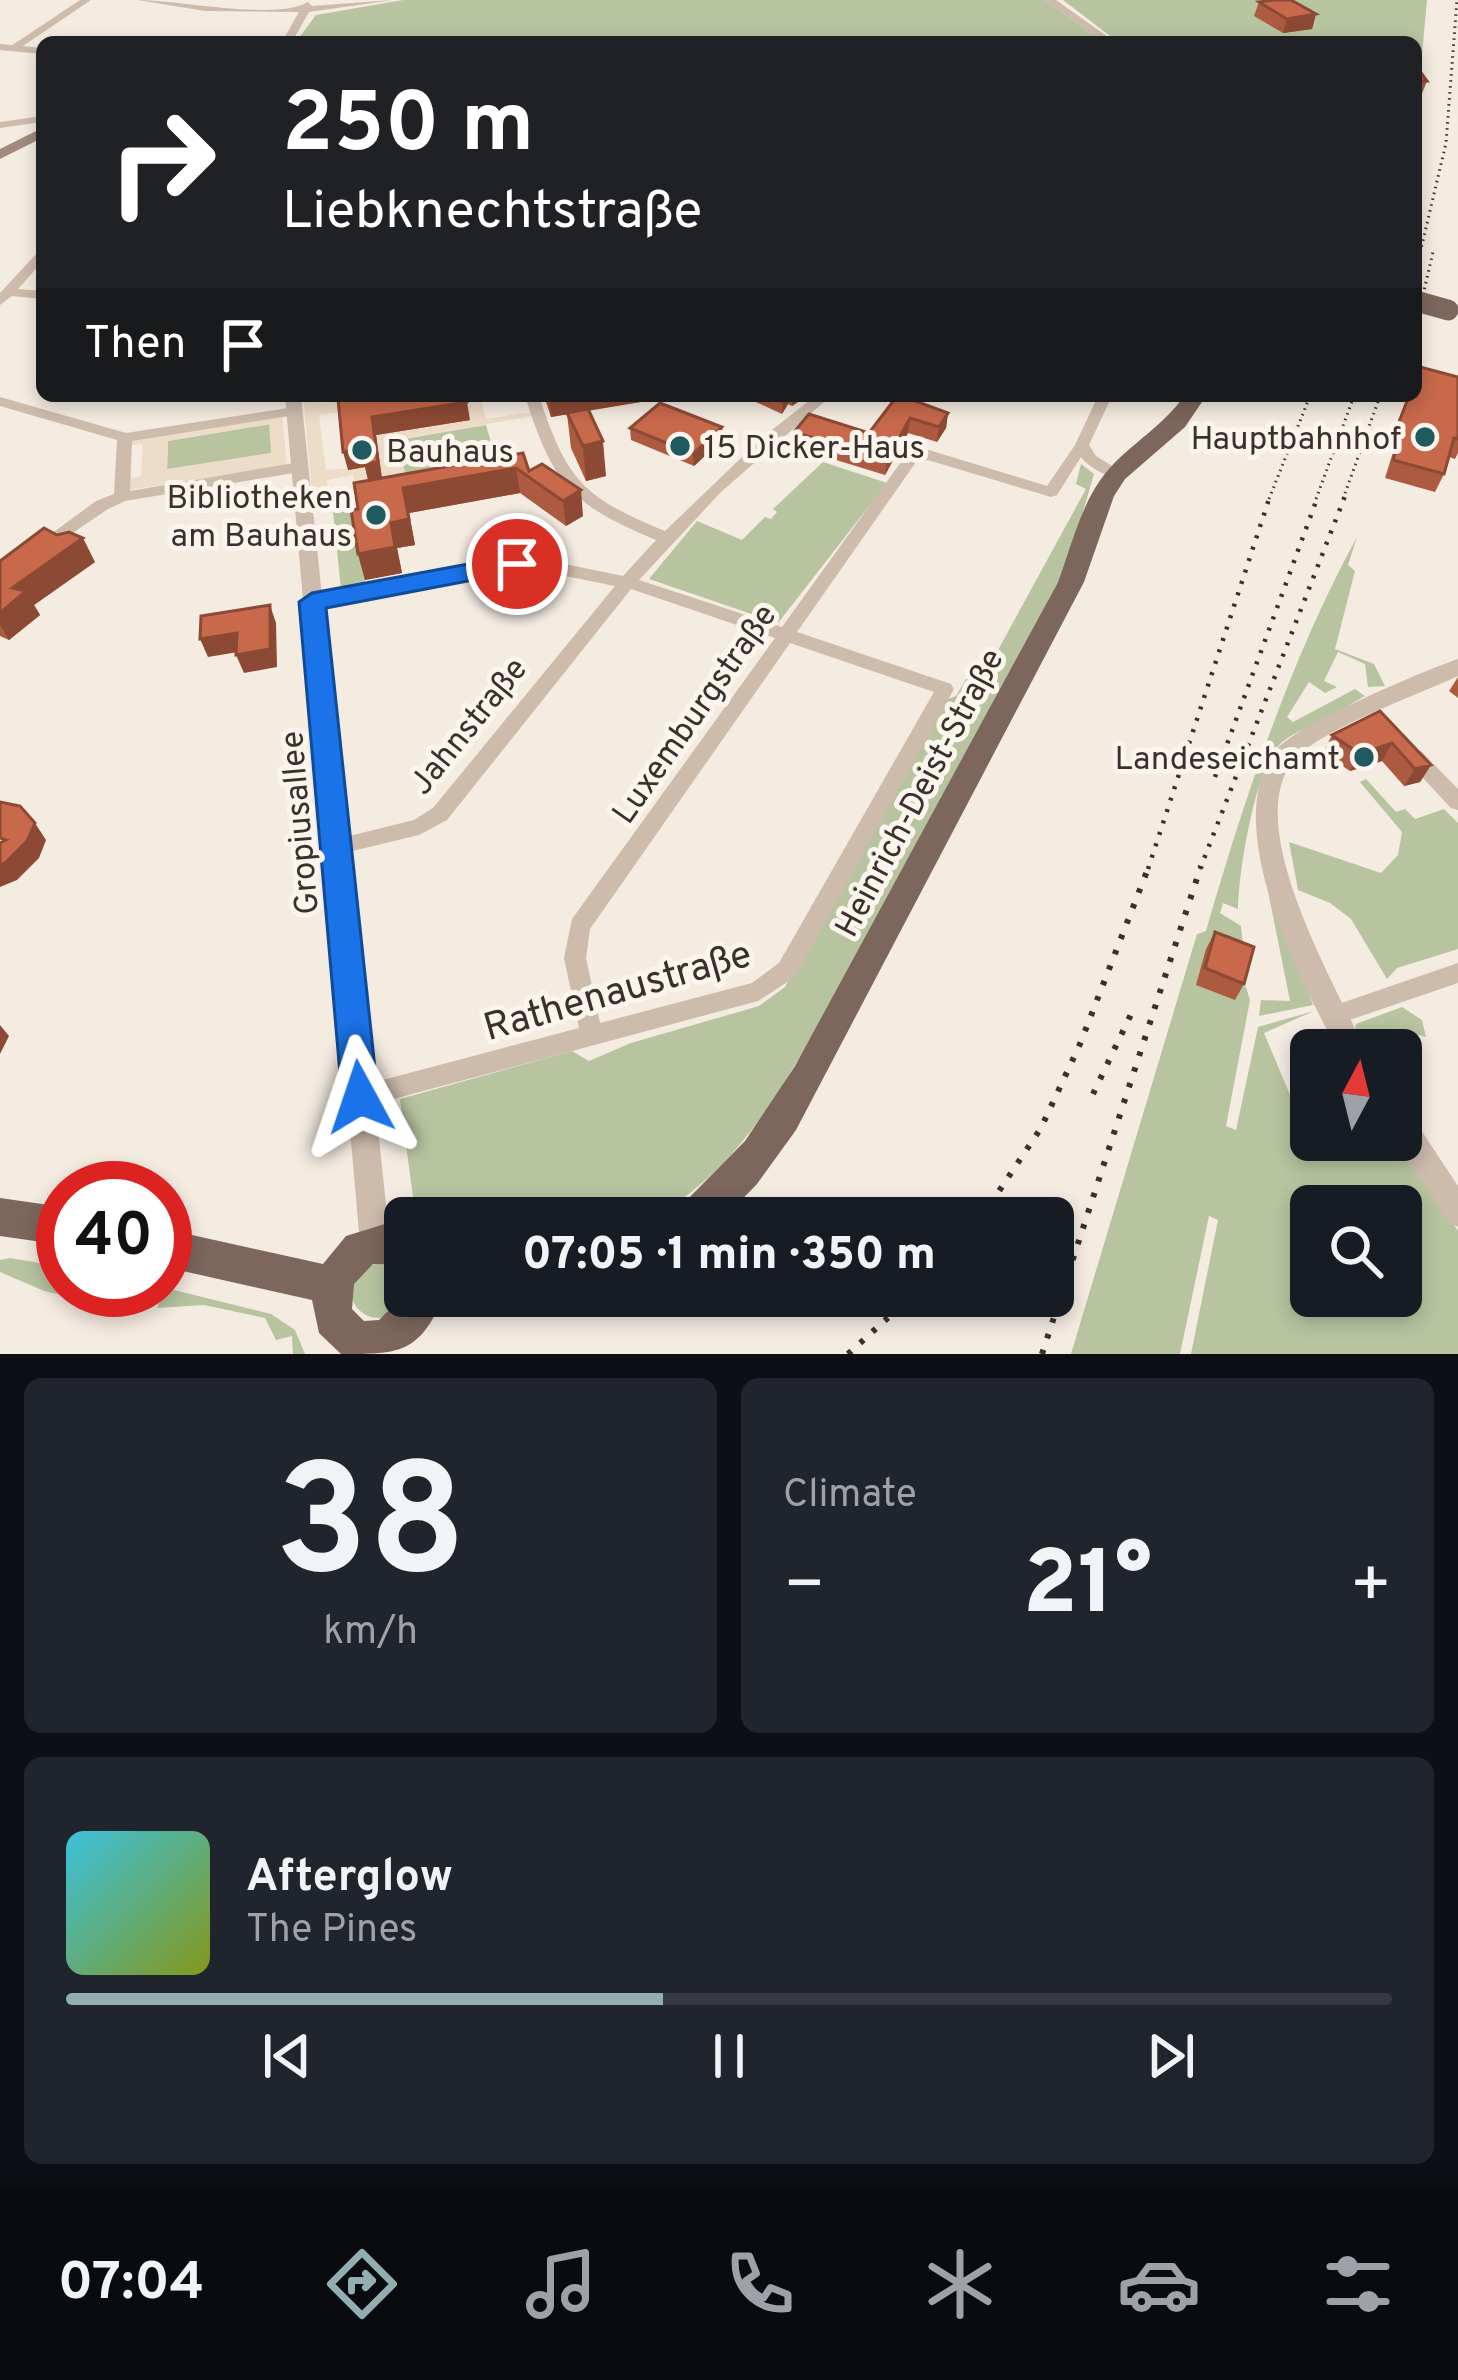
<!DOCTYPE html>
<meta charset="utf-8">
<style>
body{margin:0;font-family:Overpass,sans-serif;background:#20242c;color:#f1f3f6;height:100vh;display:flex;flex-direction:column;font-size:45px;white-space:nowrap}
*{box-sizing:border-box;margin:0}
p{font-size:39px;color:#9ea1a6}
.icon{flex:none;width:66px;height:66px;fill:none;stroke:currentColor;stroke-width:2;stroke-linecap:round;stroke-linejoin:round}
.map{position:relative;height:1354px;overflow:hidden}
.sheet{display:flex;flex-direction:column;gap:24px;padding:24px;background:#0d0f14;flex:1}
.sheet>*{flex:none}
.banner{position:absolute;left:36px;top:36px;width:1386px;height:366px;border-radius:18px;box-shadow:0 6px 18px #0003;background:#202124;color:#fff;overflow:hidden}
.needle{width:78px;rotate:7deg}
.tools{position:absolute;left:1290px;top:1029px;display:grid;gap:24px}
.tools a{display:grid;place-items:center;width:132px;height:132px;border-radius:18px;background:#171b24;box-shadow:0 6px 18px #0003;font-size:60px}
.speed{position:absolute;left:36px;top:1161px;display:flex;gap:24px;font-size:60px;font-weight:700;text-align:center}
.speed>*{display:grid;place-content:center;width:156px;height:156px;border-radius:50%;background:#171b24;box-shadow:0 6px 18px #0003;line-height:1}
.speed .limit{border:18px solid #d22;background:#fff;color:#111}
.pin{position:absolute;display:grid;place-items:center;width:102px;height:102px;color:#fff;margin:-51px;border:6px solid #fff;border-radius:50%;box-shadow:0 3px 12px #0007}
.me{position:absolute;width:132px;margin:-66px;rotate:355deg;stroke-linejoin:round;filter:drop-shadow(0 0 9px #0008)}
.turn{display:flex;align-items:center;gap:42px;height:252px;padding:0 48px;font-size:54px}
.turn .icon{width:156px;height:156px;stroke-width:2.5}
.turn b{display:block;font-size:84px;line-height:102px}
.then{display:flex;align-items:center;height:114px;padding:0 48px;background:#0003;gap:24px;font-size:45px}
.big{font-size:90px;font-weight:800;line-height:1.1}
.sheet .widget{flex:1;display:flex;flex-direction:column;justify-content:center;gap:18px;min-width:0;padding:0 42px;border-radius:18px;background:#20242c}
.sheet .dial{align-items:center;gap:0}
.dial b{font-size:156px;line-height:1}
.song{display:flex;align-items:center;gap:36px}
.cover{width:144px;height:144px;border-radius:18px;background:linear-gradient(135deg,hsl(190 70% 55%),hsl(70 70% 35%))}
.played{height:12px;border-radius:6px;background:linear-gradient(90deg,#92aeb2 45%,#363941 45%)}
.keys{display:flex;justify-content:space-around;direction:ltr}
.heat{display:flex;justify-content:space-between;align-items:center;font-size:66px;direction:ltr}
.sheet .tiles{flex:1;display:grid;gap:24px;grid-template-columns:1fr 1fr}
.widget:last-child{grid-column:span 2}
.trip{position:absolute;left:384px;top:1197px;width:690px;height:120px;border-radius:18px;background:#171b24;box-shadow:0 6px 18px #0003;font-weight:800;line-height:120px;text-align:center}
.tab-bar{display:flex;height:192px;justify-content:space-around;align-items:center;background:#090b0e;color:#9ea1a6}
.tab-bar .icon{width:84px;height:84px}
.tab-bar .current{color:#92aeb2}
.tab-bar b{font-size:54px;color:#f1f3f6}
.map>svg:first-child{display:block}
.green{fill:#b8c4a0;fill-rule:evenodd}
.plaza{fill:#ecdcc8;fill-rule:evenodd}
.lines{fill:none;stroke-linecap:round;stroke-linejoin:round}
.minor{fill:#cdbbac;fill-rule:evenodd}
.tertiary{fill:#cdbbac;fill-rule:evenodd}
.secondary{fill:#a18a7d;fill-rule:evenodd}
.primary{fill:#7d675c;fill-rule:evenodd}
.rail-far2{stroke:#3b302b;stroke-width:3;stroke-dasharray:1.5 4.5;stroke-linecap:butt}
.rail-far1{stroke:#3b302b;stroke-width:4.5;stroke-dasharray:3 9;stroke-linecap:butt}
.rail{stroke:#3b302b;stroke-width:6;stroke-dasharray:4.5 12;stroke-linecap:butt}
.primary-bridge{stroke:#7d675c;stroke-width:21}
.wall{fill:#ac5a40}
.shaded-wall{fill:#8c4a34}
.building{fill:#c8694b;stroke:#8c4a34;stroke-width:3}
.route{fill:#1a73e8;stroke:#114b97;stroke-width:3}
.poi-dot{fill:#1f5a5e;stroke:#fbf5ee;stroke-width:4.5}
.labels{text-anchor:middle;stroke-width:10;stroke-linejoin:round;paint-order:stroke}
.poi-label{font-size:33px;fill:#3b302b;stroke:#fbf5ee;text-anchor:end}
.street-label{font-size:33px;fill:#3b302b;stroke:#fbf5ee}
.near-street-label{font-size:39px;fill:#3b302b;stroke:#fbf5ee}
</style>
<div class="map">
<svg width="1458" height="1354" viewBox="0 0 1458 1354">
<rect width="100%" height="100%" fill="#f4ebe1"/>
<g class="green">
<polygon points="403,0 1045,0 1104,42 296,42 316,15"/>
<polygon points="1063,0 1427,0 1419,87 1416,42 1118,42"/>
<polygon points="270,424 272,453 167,471 168,441"/>
<polygon points="486,425 500,474 408,490 398,440"/>
<polygon points="823,462 887,483 778,623 649,579 697,521 742,540 765,517 771,519 777,512 773,509"/>
<path d="M 1081,464 L 1094,474 L 1068,563 L 819,1024 C 775,1100 732,1175 651,1218 L 427,1218 L 415,1212 L 400,1099 L 572,1051 L 589,1061 L 631,1043 L 759,1006 L 785,987 L 940,702 L 956,696 L 966,679 L 980,683 L 1086,489 L 1076,484 Z"/>
<polygon points="361,508 358,536 365,580 363,585 341,589 333,511"/>
<path d="M 1357,537 L 1348,565 L 1355,571 L 1335,649 L 1374,664 L 1385,686 L 1368,687 L 1365,664 L 1338,652 L 1324,681 L 1337,687 L 1325,693 L 1309,682 L 1287,717 L 1293,722 L 1355,689 L 1365,696 L 1349,705 L 1348,711 C 1326,721 1296,729 1279,745 C 1255,769 1238,875 1238,909 L 1223,903 L 1220,913 L 1241,926 L 1245,964 L 1239,985 L 1246,987 L 1250,1000 L 1226,1126 L 1236,1130 L 1258,1027 L 1314,1011 L 1264,1033 L 1317,1159 L 1391,1140 L 1408,1155 L 1458,1231 L 1458,1354 L 1191,1354 L 1218,1220 L 1209,1216 L 1180,1354 L 1071,1354 L 1197,934 L 1206,931 C 1243,802 1292,655 1357,537 ZM 1311,1206 L 1401,1206 L 1401,1296 L 1311,1296 Z"/>
<polygon points="1366,779 1396,812 1405,809 1415,819 1444,809 1458,823 1458,949 1397,968 1387,979 1351,919 1330,903 1298,890 1289,842 1381,873 1398,855 1402,832 1360,782"/>
<polygon points="1265,876 1313,1005 1259,1016 1261,1000 1290,1001"/>
<polygon points="1402,1007 1422,1020 1426,1037 1405,1031 1400,1044 1384,1043 1380,1048 1354,1034 1356,1024"/>
<polygon points="10,1258 63,1267 63,1290 158,1290 149,1309 144,1309 146,1294 83,1300 44,1291 0,1272 0,1260"/>
<circle cx="378" cy="1291" r="27"/>
<polygon points="166,1288 271,1314 295,1330 305,1354 293,1354 292,1336 276,1340 265,1318 204,1305 157,1308"/>
</g>
<g class="plaza">
<polygon points="303,396 317,396 319,403 362,396 367,407 319,415 326,470 367,467 375,430 399,396 480,396 486,419 537,411 538,415 399,440 408,490 361,508 353,475 327,480 330,503 313,504"/>
<path d="M 282,416 L 287,465 L 129,490 L 129,479 L 141,476 L 143,444 L 130,445 L 131,441 ZM 269,424 L 271,453 L 167,469 L 168,441 Z"/>
</g>
<g class="lines">
<g class="minor">
<polygon points="80,0 91,0 17,50 11,50 11,46"/>
<path d="M 138,0 C 178,0 278,21 308,2 L 312,6 L 393,0 L 309,12 L 292,42 L 282,42 L 299,12 L 205,11 Z"/>
<polygon points="1045,0 1056,0 1115,42 1104,42"/>
<polygon points="42,116 42,122 0,128 0,122"/>
<polygon points="42,251 42,262 18,289 42,291 42,299 12,296 0,305 0,293 38,252"/>
<path d="M 525,396 L 539,396 C 567,480 582,497 665,531 L 763,437 L 815,396 L 831,396 L 721,492 L 639,580 L 782,627 L 906,455 L 929,450 L 1047,486 L 1075,445 L 1098,396 L 1112,396 L 1089,445 L 1096,456 L 1125,474 L 1117,479 C 1106,476 1088,467 1081,457 L 1057,495 L 1051,497 L 928,460 L 916,462 L 797,632 L 951,684 L 954,689 L 795,977 L 758,1001 L 360,1108 L 352,1105 L 348,1097 L 352,1089 L 360,1086 L 579,1028 L 564,958 L 572,919 L 775,638 L 631,589 L 447,820 L 419,835 L 336,855 L 329,853 L 326,847 L 329,841 L 414,820 L 433,808 L 615,586 L 531,569 L 312,608 L 306,606 L 303,602 L 306,598 L 531,557 L 623,576 L 656,540 C 570,504 553,484 525,396 ZM 790,643 L 934,692 L 779,963 L 752,983 L 600,1023 L 586,958 L 590,929 Z"/>
<polygon points="0,397 126,433 295,407 302,411 295,415 132,441 130,491 300,462 308,467 300,472 125,501 108,509 46,551 40,550 38,546 40,542 96,501 114,494 117,440 0,406"/>
<polygon points="1414,749 1421,751 1458,789 1458,810 1451,808 1407,761 1404,756 1407,751"/>
<polygon points="1458,963 1458,983 1332,1026 1324,1023 1321,1016 1324,1009"/>
</g>
<g class="tertiary">
<polygon points="0,44 42,48 42,54 0,50"/>
<polygon points="285,396 301,396 390,1243 386,1254 375,1258 364,1254 360,1243"/>
<path d="M 1458,659 L 1458,676 C 1418,695 1323,728 1295,759 C 1238,823 1338,988 1365,1050 L 1338,1050 C 1300,981 1217,821 1277,749 C 1298,724 1423,671 1458,659 Z"/>
<polygon points="1401,1111 1411,1115 1458,1186 1458,1227 1448,1222 1395,1140 1401,1140"/>
</g>
<polygon class="secondary" points="42,128 42,138 0,159 0,149"/>
<g class="primary">
<path d="M 1184,396 L 1206,396 L 1185,427 L 1125,479 L 1114,496 L 1084,582 L 796,1130 L 757,1184 L 724,1218 L 676,1218 L 682,1205 L 745,1141 L 795,1066 L 1058,582 C 1072,545 1082,499 1109,469 C 1133,442 1163,426 1184,396 Z"/>
<polygon points="0,1198 63,1207 63,1245 0,1236"/>
<path d="M 388,1223 L 405,1227 L 405,1265 L 373,1264 L 354,1284 L 352,1309 L 364,1321 L 379,1320 L 405,1294 L 444,1296 C 419,1354 400,1354 341,1354 L 319,1333 L 312,1300 L 165,1267 L 165,1229 L 323,1264 L 346,1236 Z"/>
</g>
<g class="rail-far2">
<polyline points="1416,270 1446,143 1457,0"/>
<polyline points="1423,295 1433,252"/>
<polyline points="1416,328 1418,318"/>
<polyline points="1269,499 1310,396"/>
<polyline points="1316,499 1354,396"/>
<polyline points="1343,499 1380,396"/>
</g>
<g class="rail-far1">
<polyline points="1215,777 1318,496"/>
<polyline points="1148,869 1270,496"/>
<polyline points="1200,869 1345,496"/>
</g>
<g class="rail">
<polyline points="1093,1094 1134,1008"/>
<polyline points="981,1218 1041,1128 1080,1044 1149,866"/>
<polyline points="848,1354 912,1296"/>
<polyline points="1042,1354 1201,866"/>
</g>
<polyline class="primary-bridge" points="1416,301 1448,310"/>
</g>
<g class="wall">
<polygon points="1259,2 1316,14 1312,29 1283,33 1254,16"/>
<polygon points="1416,70 1427,81 1419,101 1416,101"/>
<polygon points="1458,377 1458,453 1455,459 1449,457 1444,474 1435,492 1385,478 1395,446 1389,444 1408,396 1416,396"/>
<polygon points="357,396 470,420 376,435 382,478 523,453 529,471 583,516 566,526 520,493 409,513 415,545 397,548 402,573 365,580 358,554 358,509 368,480 365,467 348,470"/>
<polygon points="544,396 659,396 659,399 589,410 606,476 586,481 571,448 567,414 551,417"/>
<polygon points="743,396 807,396 792,406 788,404 782,414"/>
<polygon points="897,396 948,413 946,428 937,442 908,433 885,475 794,447 794,432 869,433"/>
<polygon points="722,427 723,439 694,466 631,440 630,428"/>
<polygon points="0,561 95,562 34,605 40,615 9,640 0,636"/>
<polygon points="1458,677 1458,698 1449,691"/>
<polygon points="1380,711 1431,765 1420,782 1404,786 1382,761 1350,771 1323,753 1332,735"/>
<polygon points="1215,932 1244,984 1235,1000 1196,985 1206,949"/>
</g>
<g class="shaded-wall">
<polygon points="1316,14 1312,29 1283,33 1287,19"/>
<polygon points="568,396 659,396 659,399 551,417 549,399"/>
<polygon points="786,396 788,396 788,404 782,414 783,402"/>
<polygon points="793,396 807,396 792,406"/>
<polygon points="467,402 470,420 376,435 382,480 369,483 365,467 348,470 343,452 362,449 372,417"/>
<polygon points="948,413 946,428 937,442 939,427"/>
<polygon points="910,418 908,433 885,475 887,460"/>
<polygon points="722,427 723,439 694,466 693,454"/>
<polygon points="603,441 606,476 586,481 583,446"/>
<polygon points="516,468 520,493 409,513 415,545 397,548 402,573 365,580 358,554 391,523 403,488"/>
<polygon points="581,490 583,516 566,526 563,501"/>
<polygon points="83,538 95,562 34,605 40,615 9,640 0,625 0,613 12,588"/>
<polygon points="270,605 276,623 277,667 244,673 236,655"/>
<polygon points="237,633 244,651 208,657 200,639"/>
<polygon points="1392,743 1382,761 1350,771 1360,754"/>
<polygon points="1431,765 1420,782 1404,786 1415,769"/>
<polygon points="35,823 46,840 39,858 17,880 0,887 0,865"/>
<polygon points="0,1025 9,1036 0,1054"/>
</g>
<g class="building">
<polygon points="1273,0 1291,0 1316,14 1287,19 1259,2"/>
<polygon points="1416,70 1419,70 1427,81 1416,81"/>
<polygon points="1420,367 1458,377 1458,439 1454,438 1444,474 1393,460 1403,428 1397,427 1409,396 1416,396 1416,378"/>
<polygon points="357,396 466,396 467,402 372,417 378,462 364,464 362,449 343,452 338,399"/>
<polygon points="769,396 786,396 783,402"/>
<polygon points="897,396 902,396 948,413 939,427 910,418 887,460 794,432 809,414 869,433"/>
<polygon points="660,403 722,427 693,454 630,428"/>
<polygon points="588,409 603,441 583,446 567,413"/>
<polygon points="523,453 529,471 542,464 581,490 563,501 516,468 403,488 409,519 391,523 395,547 358,554 351,510 358,509 354,483"/>
<polygon points="44,528 57,535 69,532 83,538 12,588 26,591 0,613 0,561"/>
<polygon points="270,605 270,649 236,655 237,633 200,639 201,616"/>
<polygon points="1380,711 1431,765 1415,769 1392,743 1360,754 1332,735"/>
<polygon points="0,802 20,806 35,823 27,841 5,863 0,865 0,843 6,840 0,838"/>
<polygon points="1215,932 1254,947 1244,984 1205,968"/>
</g>
<polygon class="route" points="517,555 529,564 526,570 326,608 378,1097 372,1109 360,1114 347,1109 342,1097 299,602 312,593"/>
<g class="poi-dot">
<circle cx="1425" cy="437" r="12"/>
<circle cx="680" cy="446" r="12"/>
<circle cx="362" cy="450" r="12"/>
<circle cx="376" cy="515" r="12"/>
<circle cx="1364" cy="757" r="12"/>
</g>
<g class="labels">
<g class="poi-label">
<text x="1401" y="449">Hauptbahnhof</text>
<text x="704" y="458" text-anchor="start">15 Dicker-Haus</text>
<text x="386" y="462" text-anchor="start">Bauhaus</text>
<text x="352" y="508">Bibliotheken<tspan x="352" dy="38">am Bauhaus</tspan></text>
<text x="1340" y="769">Landeseichamt</text>
</g>
<g class="street-label">
<text transform="translate(693 713) rotate(-55)" y="12">Luxemburgstraße</text>
<text transform="translate(467 725) rotate(-51)" y="12">Jahnstraße</text>
<text transform="translate(918 792) rotate(-62)" y="12">Heinrich-Deist-Straße</text>
<text transform="translate(298 823) rotate(-95)" y="12">Gropiusallee</text>
</g>
<g class="near-street-label">
<text transform="translate(617 989) rotate(-16)" y="14">Rathenaustraße</text>
</g>
</g>
</svg>
<div class="tools">
<a><svg class="needle" viewBox="-14 -14 28 28"><path d="M0-13l5 13h-10z" fill="#e53935"/><path d="M0 13l5-13h-10z" fill="#9ea1a6"/></svg></a>
<a><svg class="icon" aria-label="search" viewBox="0 0 24 24"><circle cx="10" cy="10" r="6"/><path d="M15 15l6 6"/></svg></a>
</div>
<div class="speed"><div class="limit">40</div></div>
<div class="pin" style="left:517px;top:564px;background:#d93025"><svg class="icon" aria-label="arrive" viewBox="0 0 24 24"><path d="M6 21V4h12l-3 4 3 4H6"/></svg></div>
<svg class="me" style="left:360px;top:1097px" viewBox="-20 -20 40 40"><path d="M0-17L14 15 0 8-14 15z" fill="#1a73e8" stroke="#fff" stroke-width="4"/></svg>
<div class="trip">07:05 · 1 min · 350 m</div>
<div class="banner">
<div class="turn"><svg class="icon" aria-label="right" viewBox="0 0 24 24"><path d="M7 20v-9h11M14 6l5 5-5 5"/></svg><div><b>250 m</b>Liebknechtstraße</div></div>
<div class="then">Then<svg class="icon" aria-label="arrive" viewBox="0 0 24 24"><path d="M6 21V4h12l-3 4 3 4H6"/></svg></div>
</div>
</div>
<section class="sheet">
<div class="tiles">
<div class="widget dial"><b>38</b><p>km/h</p></div>
<div class="widget"><p>Climate</p>
<div class="heat"><a>−</a><b class="big">21°</b><a>+</a></div>
</div>
<div class="widget">
<div class="song"><i class="cover"></i><div><b>Afterglow</b><p>The Pines</p></div></div>
<div class="played"></div>
<div class="keys"><svg class="icon" aria-label="previous" viewBox="0 0 24 24"><path d="M18 5L8 12l10 7zM5 5v14"/></svg><svg class="icon" aria-label="pause" viewBox="0 0 24 24"><path d="M8 5v14M16 5v14"/></svg><svg class="icon" aria-label="next" viewBox="0 0 24 24"><path d="M6 5l10 7-10 7zM19 5v14"/></svg></div>
</div>
</div>
</section>
<nav class="tab-bar">
<b>07:04</b>
<svg class="icon current" aria-label="directions" viewBox="0 0 24 24"><path d="M12 3l9 9-9 9-9-9zM9 14v-3h6M13 9l2 2-2 2"/></svg>
<svg class="icon" aria-label="music" viewBox="0 0 24 24"><path d="M9 18V5l10-2v13"/><circle cx="6" cy="18" r="3"/><circle cx="16" cy="16" r="3"/></svg>
<svg class="icon" aria-label="phone" viewBox="0 0 24 24"><path d="M5 4h4l2 5-3 2q2 4 5 5l2-3 5 2v4C11 20 4 13 5 4z"/></svg>
<svg class="icon" aria-label="climate" viewBox="0 0 24 24"><path d="M12 3v18M4 7l16 10M4 17L20 7"/></svg>
<svg class="icon" aria-label="car" viewBox="0 0 24 24"><path d="M5 17H2v-5l4-1 3-4h7l3 4 3 1v5h-3M9 17h6M6 11h13"/><circle cx="7" cy="17" r="2"/><circle cx="17" cy="17" r="2"/></svg>
<svg class="icon" aria-label="filters" viewBox="0 0 24 24"><path d="M4 7h16M4 17h16"/><circle cx="9" cy="7" r="2"/><circle cx="15" cy="17" r="2"/></svg>
</nav>
